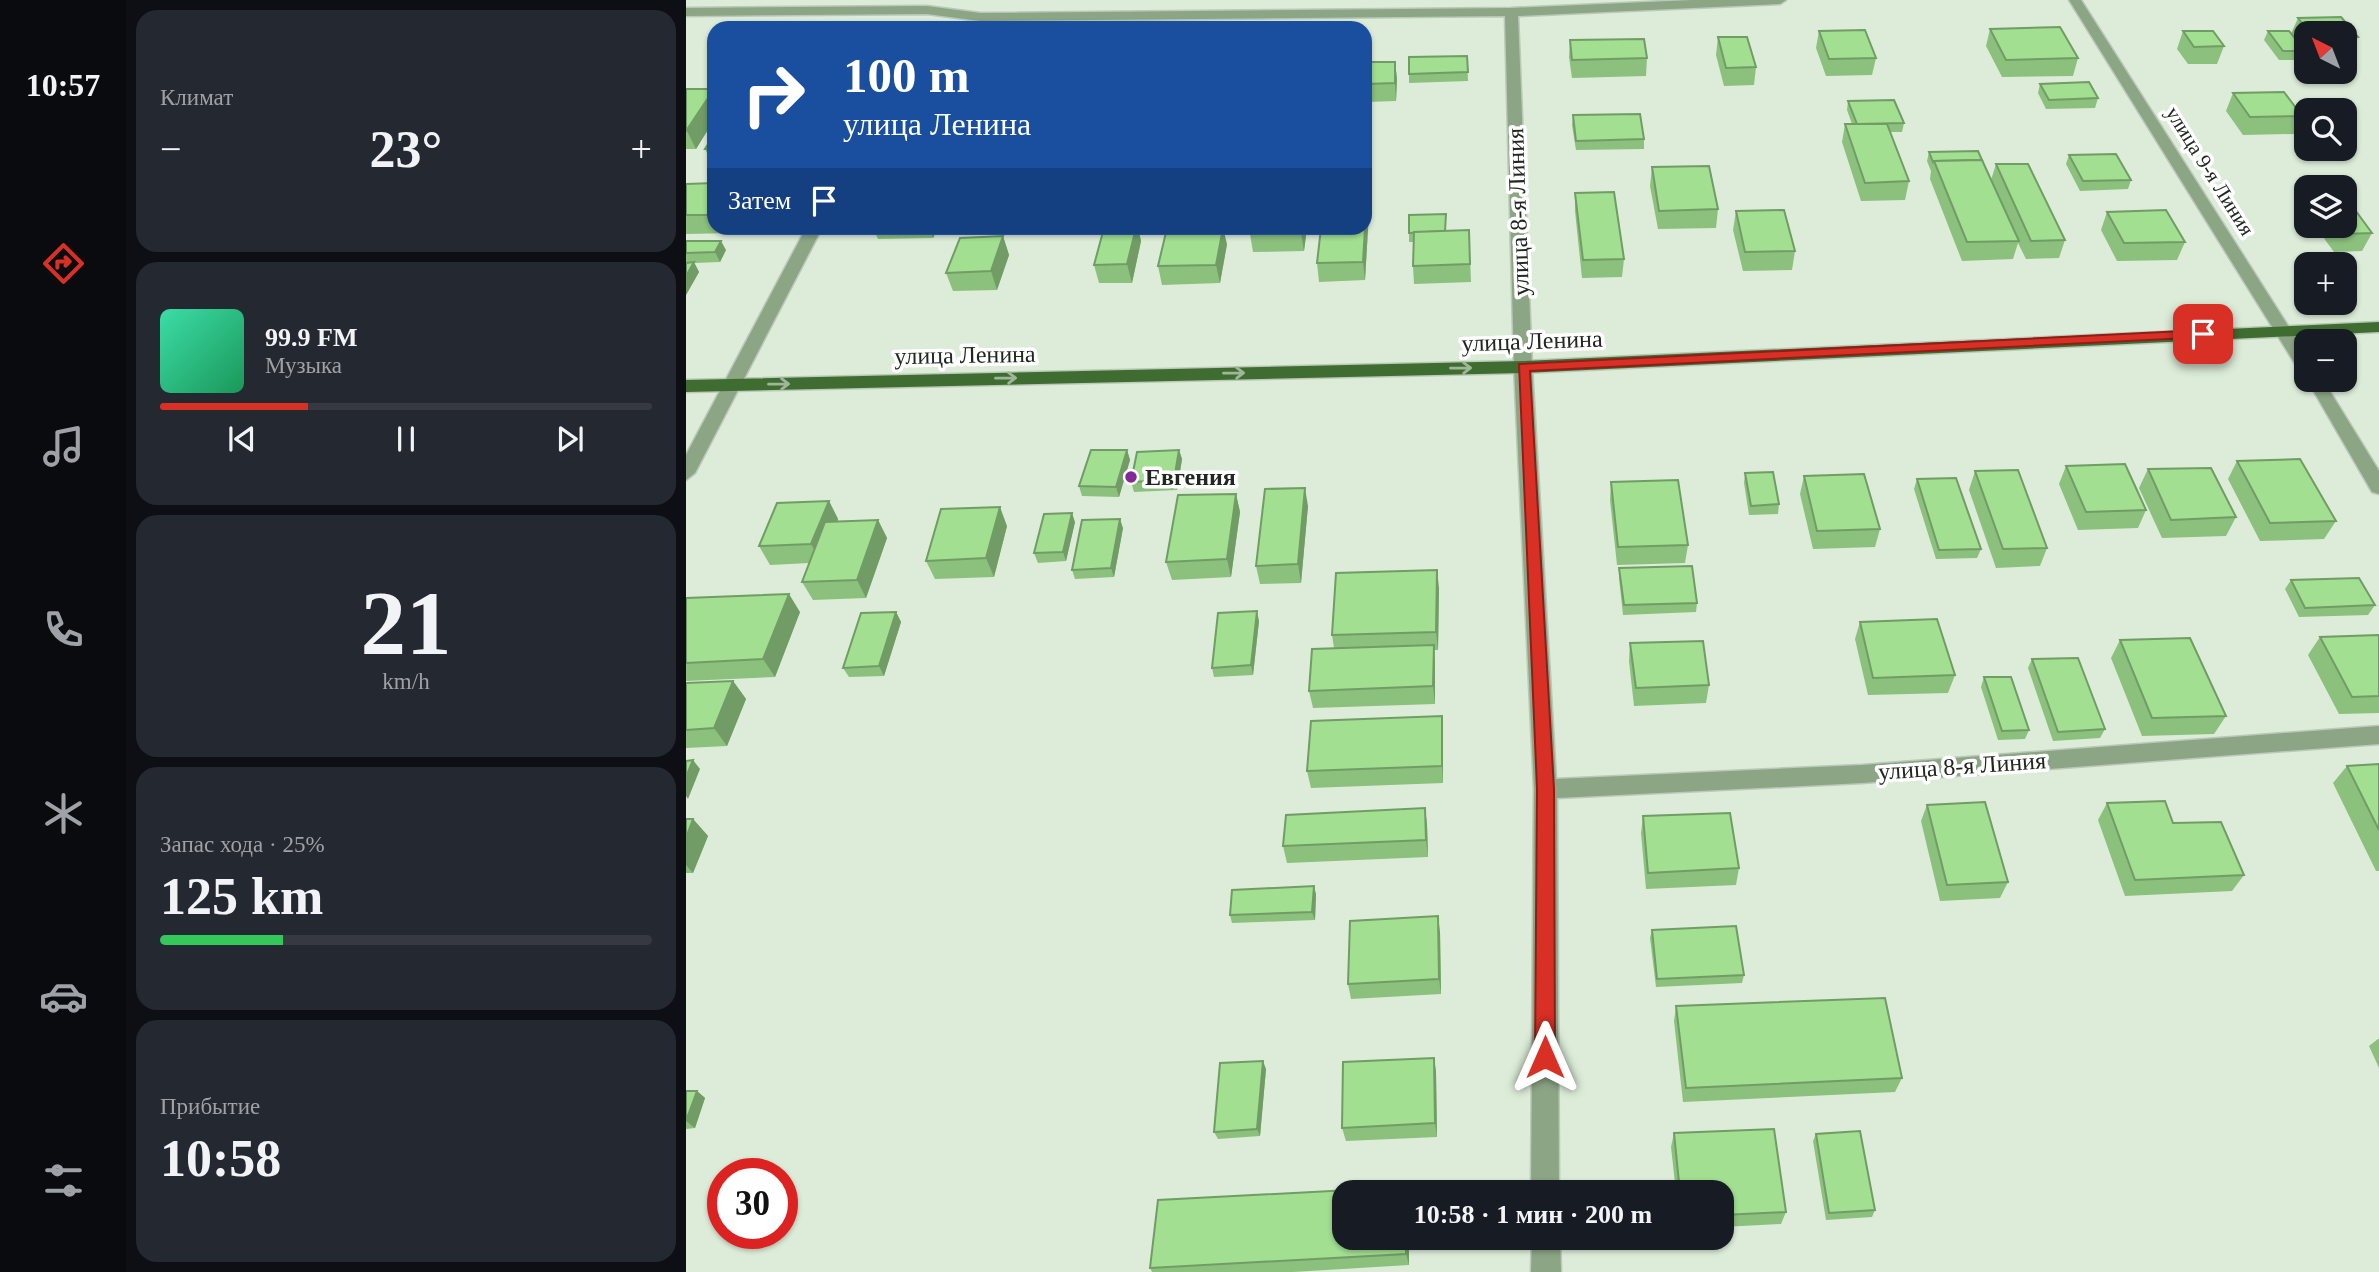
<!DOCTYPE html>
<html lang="ru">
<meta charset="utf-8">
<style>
body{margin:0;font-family:Georgia,serif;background:#242831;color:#f1f3f6;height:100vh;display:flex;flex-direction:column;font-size:26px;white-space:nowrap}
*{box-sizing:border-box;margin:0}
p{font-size:23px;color:#9ea1a6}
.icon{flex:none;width:38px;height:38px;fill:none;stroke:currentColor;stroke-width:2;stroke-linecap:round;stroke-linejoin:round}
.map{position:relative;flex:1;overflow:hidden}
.side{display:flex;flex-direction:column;gap:10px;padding:10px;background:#0d0f14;width:560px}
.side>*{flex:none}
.top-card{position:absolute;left:21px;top:21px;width:665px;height:214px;border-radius:21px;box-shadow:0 2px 5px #0004;background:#1a4fa0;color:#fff;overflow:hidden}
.needle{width:46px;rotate:318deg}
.tools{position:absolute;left:1608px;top:21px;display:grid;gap:14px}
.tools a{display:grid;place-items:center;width:63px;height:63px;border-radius:14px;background:#171b24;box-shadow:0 2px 5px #0004;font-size:35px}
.speed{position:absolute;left:21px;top:1158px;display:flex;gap:14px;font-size:35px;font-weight:700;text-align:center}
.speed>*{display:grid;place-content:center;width:91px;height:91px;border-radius:50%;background:#171b24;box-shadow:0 2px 5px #0004;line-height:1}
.speed .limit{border:10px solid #d22;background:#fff;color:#111}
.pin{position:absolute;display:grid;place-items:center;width:60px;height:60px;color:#fff;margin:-30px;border-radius:14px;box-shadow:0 4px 10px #0006}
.me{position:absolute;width:77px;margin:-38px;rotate:0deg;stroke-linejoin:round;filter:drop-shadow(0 0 5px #0008)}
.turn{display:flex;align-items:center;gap:24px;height:147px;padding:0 21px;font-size:32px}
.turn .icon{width:91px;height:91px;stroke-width:2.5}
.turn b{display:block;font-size:49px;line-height:60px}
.then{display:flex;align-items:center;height:66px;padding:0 21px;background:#0003;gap:14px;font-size:26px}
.big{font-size:52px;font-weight:600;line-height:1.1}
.side .card{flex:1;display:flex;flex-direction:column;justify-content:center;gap:10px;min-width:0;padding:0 24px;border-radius:21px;background:#242831}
.side .dial{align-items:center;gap:0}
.dial b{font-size:91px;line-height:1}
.song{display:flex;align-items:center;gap:21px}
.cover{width:84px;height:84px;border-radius:10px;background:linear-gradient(135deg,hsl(160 70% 55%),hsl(150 70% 35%))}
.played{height:7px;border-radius:4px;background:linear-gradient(90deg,#d93025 30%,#363941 30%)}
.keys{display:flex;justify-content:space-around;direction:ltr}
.heat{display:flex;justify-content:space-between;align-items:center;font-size:38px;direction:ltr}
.charge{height:10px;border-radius:5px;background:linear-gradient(90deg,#34c759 25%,#363941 0)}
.trip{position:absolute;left:646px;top:1180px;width:402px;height:70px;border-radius:21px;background:#171b24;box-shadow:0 2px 5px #0004;font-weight:600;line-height:70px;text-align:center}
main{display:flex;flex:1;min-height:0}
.tabs{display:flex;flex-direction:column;width:126px;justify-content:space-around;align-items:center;background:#090b0e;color:#9ea1a6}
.tabs .icon{width:49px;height:49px}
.tabs .current{color:#d93025}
.tabs b{font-size:32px;color:#f1f3f6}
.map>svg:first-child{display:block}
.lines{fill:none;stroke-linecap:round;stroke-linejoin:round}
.minor-casing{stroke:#bbc9b8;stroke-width:3}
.major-casing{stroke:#bbc9b8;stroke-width:3}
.minor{fill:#8ca585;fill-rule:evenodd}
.major{fill:#3f6d31;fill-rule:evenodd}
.wall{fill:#8bc07d}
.shaded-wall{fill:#719c66}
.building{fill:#a2df91;stroke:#719c66;stroke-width:2}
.oneway{stroke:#9fb698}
.route{fill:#d93025;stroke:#8d1f18;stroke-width:2}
.poi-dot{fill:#822a98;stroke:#fff;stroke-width:2.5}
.labels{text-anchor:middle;stroke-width:7;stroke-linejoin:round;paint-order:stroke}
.far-street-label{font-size:21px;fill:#212720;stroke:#fff}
.street-label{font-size:24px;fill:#212720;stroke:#fff}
.poi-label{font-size:24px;font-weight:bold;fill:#212720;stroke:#fff;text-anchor:start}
</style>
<main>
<nav class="tabs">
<b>10:57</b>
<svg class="icon current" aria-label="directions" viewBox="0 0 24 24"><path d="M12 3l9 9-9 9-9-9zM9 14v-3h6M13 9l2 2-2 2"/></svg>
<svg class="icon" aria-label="music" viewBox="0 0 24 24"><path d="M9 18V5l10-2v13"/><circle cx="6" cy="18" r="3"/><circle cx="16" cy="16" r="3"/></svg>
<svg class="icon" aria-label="phone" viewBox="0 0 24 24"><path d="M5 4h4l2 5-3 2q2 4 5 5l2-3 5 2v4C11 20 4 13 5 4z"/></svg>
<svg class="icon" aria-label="climate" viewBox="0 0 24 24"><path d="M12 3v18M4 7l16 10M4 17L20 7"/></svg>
<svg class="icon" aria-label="car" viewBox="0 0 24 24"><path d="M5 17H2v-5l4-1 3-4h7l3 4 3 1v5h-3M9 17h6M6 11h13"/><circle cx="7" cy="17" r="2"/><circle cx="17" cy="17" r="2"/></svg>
<svg class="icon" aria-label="filters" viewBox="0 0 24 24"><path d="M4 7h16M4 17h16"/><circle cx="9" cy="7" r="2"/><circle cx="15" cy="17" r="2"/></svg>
</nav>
<section class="side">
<div class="card"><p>Климат</p>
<div class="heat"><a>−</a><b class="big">23°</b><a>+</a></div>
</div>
<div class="card">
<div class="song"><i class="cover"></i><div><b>99.9 FM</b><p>Музыка</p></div></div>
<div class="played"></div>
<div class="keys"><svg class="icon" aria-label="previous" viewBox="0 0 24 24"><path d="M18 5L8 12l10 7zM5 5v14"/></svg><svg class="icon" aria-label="pause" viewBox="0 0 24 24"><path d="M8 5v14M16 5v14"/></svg><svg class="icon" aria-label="next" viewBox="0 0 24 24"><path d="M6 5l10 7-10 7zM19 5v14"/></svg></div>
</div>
<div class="card dial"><b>21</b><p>km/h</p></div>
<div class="card"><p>Запас хода · 25%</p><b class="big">125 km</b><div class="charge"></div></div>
<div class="card"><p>Прибытие</p><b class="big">10:58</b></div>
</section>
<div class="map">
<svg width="1693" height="1272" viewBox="0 0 1693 1272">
<rect width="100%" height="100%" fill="#ddecd9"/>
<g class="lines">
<defs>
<g id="minor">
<polygon points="1006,0 1100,0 1094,4 832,16 846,367 870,779 1176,765 1693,726 1693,744 1176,783 871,798 873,1192 845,1192 848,789 828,367 819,16 294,21 241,14 0,16 0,8 241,6 294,13 825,8"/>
<polygon points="1383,0 1395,0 1620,354 1620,373 1611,367"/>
<polygon points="120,228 136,228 9,473 0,480 0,455"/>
<polygon points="1620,378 1637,380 1693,471 1693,494 1686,492"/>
<polygon points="846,1237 874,1237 875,1272 845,1272"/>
</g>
<polygon id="major" points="1693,322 1693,332 837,373 0,392 0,380 837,361"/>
</defs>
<use href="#minor" class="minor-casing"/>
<use href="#major" class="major-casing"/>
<use href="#minor" class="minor"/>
<use href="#major" class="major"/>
</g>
<g class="wall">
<polygon points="1612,18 1672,37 1664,55 1659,55 1659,33 1620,33 1620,55 1618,52 1615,60 1593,60 1578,40 1582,31 1605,34"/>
<polygon points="1304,29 1392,58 1387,76 1316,77 1300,46"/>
<polygon points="1133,31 1190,58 1186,75 1140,76 1130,48"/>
<polygon points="1497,31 1538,46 1531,64 1502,64 1491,49"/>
<polygon points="1032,37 1070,67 1068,85 1038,86 1030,55"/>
<polygon points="884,40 961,58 960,76 886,78 883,57"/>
<polygon points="781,56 782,81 723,83 723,74"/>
<polygon points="679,62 709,62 711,79 710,101 679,102"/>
<polygon points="1354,84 1412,98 1409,108 1360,109 1352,93"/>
<polygon points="0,89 28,89 28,120 10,149 0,149"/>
<polygon points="1547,93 1616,116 1608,134 1557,135 1540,111"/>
<polygon points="1162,101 1218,123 1216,132 1204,132 1223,181 1219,200 1175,201 1156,142 1159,124 1166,124 1161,110"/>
<polygon points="887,115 958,139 958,149 890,150 886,125"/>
<polygon points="28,135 28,167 19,149"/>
<polygon points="1243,152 1305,180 1310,164 1379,240 1373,258 1340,259 1332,243 1327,259 1276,261 1244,179 1245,171 1241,161"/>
<polygon points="1383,155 1445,180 1442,189 1394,191 1380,164"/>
<polygon points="966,167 1032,209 1030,228 972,229 964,186"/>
<polygon points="28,183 28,228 52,228 49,233 0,234 0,184"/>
<polygon points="889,193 938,259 936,277 896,278 889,211"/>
<polygon points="681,194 683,212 679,280 633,282 631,263"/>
<polygon points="1050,211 1109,251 1106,270 1057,271 1047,230"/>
<polygon points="1421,212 1499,242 1491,260 1431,261 1415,230"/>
<polygon points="1629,226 1659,226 1686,233 1676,251 1648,252"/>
<polygon points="187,228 252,228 247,238 192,239"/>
<polygon points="418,228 452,228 455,241 446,283 413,283 408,265"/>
<polygon points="621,228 618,251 567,252 564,234"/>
<polygon points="783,230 785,282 728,284 727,266 727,242 723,242 723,233"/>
<polygon points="317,236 323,255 311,290 267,291 260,273"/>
<polygon points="0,241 40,250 34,262 8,263 13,272 0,295"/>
<polygon points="541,244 534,283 476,285 472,266"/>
<polygon points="441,450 444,460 433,497 396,496 393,486"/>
<polygon points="493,450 496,459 491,490 448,492 445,482"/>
<polygon points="1551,461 1650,521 1638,539 1574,541 1542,479"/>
<polygon points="1380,466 1460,510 1452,528 1392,530 1373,484"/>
<polygon points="1462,469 1550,517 1540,536 1476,538 1453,488"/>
<polygon points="1289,471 1361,548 1354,566 1310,568 1283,490"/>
<polygon points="1059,473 1093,504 1092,514 1063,515 1058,483"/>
<polygon points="1118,476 1194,529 1189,547 1127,549 1114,494"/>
<polygon points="1231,479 1295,549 1291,558 1250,559 1228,489"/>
<polygon points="925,482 1002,545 999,563 931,565 924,500"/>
<polygon points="550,494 554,512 545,577 486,580 480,562"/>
<polygon points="143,501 152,519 152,521 192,520 201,538 180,598 127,600 116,582 123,563 84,565 73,546"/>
<polygon points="622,506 615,583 574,584 570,566"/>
<polygon points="389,522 380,561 352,563 348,553"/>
<polygon points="321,526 308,577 249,579 240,561"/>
<polygon points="437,528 428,577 389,579 386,570"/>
<polygon points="933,568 1011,603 1010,612 937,615 933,578"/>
<polygon points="1605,580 1689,605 1682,615 1613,617 1599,589"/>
<polygon points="753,588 752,650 748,650 749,663 749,704 627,708 623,691 648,648 646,635"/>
<polygon points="0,598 114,612 89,677 0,681"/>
<polygon points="210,612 215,622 198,676 163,677 157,668"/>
<polygon points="573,621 567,675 528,677 526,668"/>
<polygon points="1174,622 1269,675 1262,693 1182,695 1169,639"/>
<polygon points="1693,635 1693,713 1653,714 1622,655 1634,637"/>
<polygon points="1434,640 1540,716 1528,734 1456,736 1425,658"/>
<polygon points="944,643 1023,685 1020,703 948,706 943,661"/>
<polygon points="1346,659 1419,729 1414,738 1367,741 1342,668"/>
<polygon points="1298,677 1343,730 1339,739 1312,740 1295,687"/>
<polygon points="47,681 60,699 41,746 0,748 0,683"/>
<polygon points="756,716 757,733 757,783 625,788 621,771"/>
<polygon points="1693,764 1693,871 1690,871 1647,783 1661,766"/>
<polygon points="1421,803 1487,823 1558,875 1546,891 1439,896 1412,820"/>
<polygon points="1241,805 1322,882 1314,898 1254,901 1235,821"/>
<polygon points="739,808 741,825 742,857 601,863 597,846"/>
<polygon points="957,816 1053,868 1050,885 960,889 955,833"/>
<polygon points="0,819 7,819 22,836 7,873 0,873"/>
<polygon points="630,894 629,920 546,923 544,915"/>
<polygon points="966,930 1058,975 1056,983 970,987 964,938"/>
<polygon points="754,932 755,994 665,999 662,984"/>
<polygon points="990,1006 1216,1078 1209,1092 997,1102 988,1021"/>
<polygon points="1692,1039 1693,1039 1693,1068 1683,1046"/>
<polygon points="748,1058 750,1072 751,1137 660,1141 656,1128"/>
<polygon points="580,1069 574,1136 532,1139 528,1132"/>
<polygon points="0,1091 11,1091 19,1098 9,1128 0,1129"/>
<polygon points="988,1133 1100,1212 1095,1224 1036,1227 1036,1192 990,1192 985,1147"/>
<polygon points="1130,1134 1189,1210 1186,1217 1140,1220 1127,1141"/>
<polygon points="658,1237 723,1237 723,1265 607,1272 466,1272 464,1268"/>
</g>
<g class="shaded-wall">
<polygon points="709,62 711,79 710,101 709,83"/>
<polygon points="28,89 28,120 10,149 1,131"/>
<polygon points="681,194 683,212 679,280 677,262"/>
<polygon points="244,228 252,228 247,238"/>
<polygon points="450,228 452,228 455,241 446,283 441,264"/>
<polygon points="537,228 541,244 534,283 530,265"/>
<polygon points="616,228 621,228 618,251 615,233"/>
<polygon points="317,236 323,255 311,290 305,271"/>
<polygon points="35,241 40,250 34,262 29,252"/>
<polygon points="8,262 13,272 0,295 0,276"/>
<polygon points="441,450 444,460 433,497 430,487"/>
<polygon points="493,450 496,459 491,490 488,480"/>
<polygon points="619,488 622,506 615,583 612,564"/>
<polygon points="550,494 554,512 545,577 541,559"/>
<polygon points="143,501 152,519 136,563 125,544"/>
<polygon points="314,507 321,526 308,577 300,558"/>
<polygon points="386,513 389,522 380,561 377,552"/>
<polygon points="434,519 437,528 428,577 425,568"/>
<polygon points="192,520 201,538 180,598 171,580"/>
<polygon points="751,570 753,588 752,650 750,632"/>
<polygon points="103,594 114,612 89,677 77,659"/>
<polygon points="571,611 573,621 567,675 565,665"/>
<polygon points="210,612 215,622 198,676 193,666"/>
<polygon points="748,645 749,663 749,704 747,686"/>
<polygon points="47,681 60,699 41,746 28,728"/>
<polygon points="756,716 757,733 757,783 756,766"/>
<polygon points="7,760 14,769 2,799 0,796 0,777"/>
<polygon points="739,808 741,825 742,857 740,840"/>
<polygon points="7,819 22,836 7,873 0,865 0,838"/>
<polygon points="628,886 630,894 629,920 626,912"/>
<polygon points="752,916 754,932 755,994 753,979"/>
<polygon points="748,1058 750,1072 751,1137 749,1123"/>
<polygon points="577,1061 580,1069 574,1136 571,1129"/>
<polygon points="11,1091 19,1098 9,1128 0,1121"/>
<polygon points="720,1237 723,1237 723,1265 720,1254"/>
</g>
<g class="building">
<polygon points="1655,17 1672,37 1659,38 1659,33 1624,33 1612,18"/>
<polygon points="1374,27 1392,58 1320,60 1304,29"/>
<polygon points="1179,30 1190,58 1143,59 1133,31"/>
<polygon points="1497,31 1527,31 1538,46 1508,47"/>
<polygon points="1582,31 1603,31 1619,51 1597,51"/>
<polygon points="1032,37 1061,37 1070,67 1040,68"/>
<polygon points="958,39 961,58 886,60 884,40"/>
<polygon points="781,56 782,72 723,74 723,57"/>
<polygon points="679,62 709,62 709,83 679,84"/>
<polygon points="1403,82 1412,98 1363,100 1354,84"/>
<polygon points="0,89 28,89 0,131"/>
<polygon points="1598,92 1616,116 1564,117 1547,93"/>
<polygon points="1208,100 1218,123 1171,124 1162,101"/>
<polygon points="954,114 958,139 890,141 887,115"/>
<polygon points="1159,124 1201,124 1223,181 1179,183"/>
<polygon points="28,135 28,149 19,149"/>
<polygon points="1292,151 1296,160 1248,161 1247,162 1243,152"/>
<polygon points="1430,154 1445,180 1397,181 1383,155"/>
<polygon points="1296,160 1333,241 1281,242 1248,161"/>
<polygon points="1310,164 1342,164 1379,240 1345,241"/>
<polygon points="1023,166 1032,209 973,211 966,167"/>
<polygon points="28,183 28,215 0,215 0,184"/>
<polygon points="928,192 938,259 897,260 889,193"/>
<polygon points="679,194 681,194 677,262 631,263 635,228 679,228"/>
<polygon points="1659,199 1661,199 1686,233 1657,234 1651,226 1659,226"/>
<polygon points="1098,210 1109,251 1059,252 1050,211"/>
<polygon points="1480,210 1499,242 1438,243 1421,212"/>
<polygon points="760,214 759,231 723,233 723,215"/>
<polygon points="418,228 450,228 441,264 408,265"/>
<polygon points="481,228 537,228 530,265 472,266"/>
<polygon points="565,228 616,228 615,233 564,234"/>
<polygon points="783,230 784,264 727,266 728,232"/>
<polygon points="317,236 305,271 260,273 274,238"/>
<polygon points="0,241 35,241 29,252 0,253"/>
<polygon points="8,262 0,276 0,263"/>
<polygon points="405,450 441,450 430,487 393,486"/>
<polygon points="493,450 488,480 445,482 451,452"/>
<polygon points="1614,459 1650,521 1584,523 1551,461"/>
<polygon points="1439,464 1460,510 1400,512 1380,466"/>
<polygon points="1525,468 1550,517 1485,520 1462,469"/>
<polygon points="1332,470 1361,548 1317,549 1289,471"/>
<polygon points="1087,472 1093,504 1065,506 1059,473"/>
<polygon points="1178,474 1194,529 1131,531 1118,476"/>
<polygon points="1270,478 1295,549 1253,550 1231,479"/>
<polygon points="992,480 1002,545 932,547 925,482"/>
<polygon points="619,488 612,564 570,566 579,489"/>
<polygon points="550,494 541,559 480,562 492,495"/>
<polygon points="143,501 125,544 73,546 91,503"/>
<polygon points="314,507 300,558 240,561 255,509"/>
<polygon points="386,513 377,552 348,553 358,514"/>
<polygon points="434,519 425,568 386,570 396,520"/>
<polygon points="192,520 171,580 116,582 139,522"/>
<polygon points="1006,566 1011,603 938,605 933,568"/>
<polygon points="751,570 750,632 646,635 650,573"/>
<polygon points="1673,578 1689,605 1619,608 1605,580"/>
<polygon points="103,594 77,659 0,663 0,598"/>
<polygon points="571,611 565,665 526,668 532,613"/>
<polygon points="210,612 193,666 157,668 175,613"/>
<polygon points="1251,619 1269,675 1187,678 1174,622"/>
<polygon points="1693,635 1693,696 1666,697 1634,637"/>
<polygon points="1504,638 1540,716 1466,718 1434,640"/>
<polygon points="1017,641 1023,685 950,688 944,643"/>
<polygon points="748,645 747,686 623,691 626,649"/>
<polygon points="1392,658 1419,729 1372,732 1346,659"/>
<polygon points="1298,677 1325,677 1343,730 1316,731"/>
<polygon points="47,681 28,728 0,730 0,683"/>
<polygon points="756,716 756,766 621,771 625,721"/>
<polygon points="7,760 0,777 0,761"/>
<polygon points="1693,764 1693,830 1661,766"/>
<polygon points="1479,801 1487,823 1535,822 1558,875 1449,880 1421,803"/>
<polygon points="1299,802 1322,882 1261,885 1241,805"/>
<polygon points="739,808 740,840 597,846 600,815"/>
<polygon points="1044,813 1053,868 962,873 957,816"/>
<polygon points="0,819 7,819 0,838"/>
<polygon points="628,886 626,912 544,915 546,890"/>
<polygon points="752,916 753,979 662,984 664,921"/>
<polygon points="1050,926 1058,975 971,979 966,930"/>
<polygon points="1199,998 1216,1078 1000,1088 990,1006"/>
<polygon points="748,1058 749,1123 656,1128 657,1062"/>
<polygon points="577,1061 571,1129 528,1132 534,1063"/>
<polygon points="0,1091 11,1091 0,1121"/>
<polygon points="1088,1129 1100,1212 1036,1215 1036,1192 994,1192 988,1133"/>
<polygon points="1174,1131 1189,1210 1143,1213 1130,1134"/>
<polygon points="720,1187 720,1192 658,1192 658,1237 720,1237 720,1254 464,1268 472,1200"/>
</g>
<defs><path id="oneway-shaft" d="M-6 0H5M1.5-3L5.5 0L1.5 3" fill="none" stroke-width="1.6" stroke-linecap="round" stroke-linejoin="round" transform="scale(1.75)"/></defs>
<g class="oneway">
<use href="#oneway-shaft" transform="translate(775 368) rotate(-1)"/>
<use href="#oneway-shaft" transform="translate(548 373) rotate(-1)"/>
<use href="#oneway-shaft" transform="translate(320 378) rotate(-1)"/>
<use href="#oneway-shaft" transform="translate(93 384) rotate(-1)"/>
</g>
<polygon class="route" points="1517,330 1523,334 1522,337 844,371 868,789 869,1057 866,1064 859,1067 852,1064 849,1057 851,789 833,364"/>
<circle class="poi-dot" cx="445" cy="477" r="7"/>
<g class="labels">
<g class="far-street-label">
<text transform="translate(1524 171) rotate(58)" y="7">улица 9-я Линия</text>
</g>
<g class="street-label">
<text transform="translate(832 212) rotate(-92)" y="8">улица 8-я Линия</text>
<text transform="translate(846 341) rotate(-2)" y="8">улица Ленина</text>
<text transform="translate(279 355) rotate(-1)" y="8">улица Ленина</text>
<text transform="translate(1276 766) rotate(-4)" y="8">улица 8-я Линия</text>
</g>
<g class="poi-label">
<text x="459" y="485">Евгения</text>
</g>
</g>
</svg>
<div class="tools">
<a><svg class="needle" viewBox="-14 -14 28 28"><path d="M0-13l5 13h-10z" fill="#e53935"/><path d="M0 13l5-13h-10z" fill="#9ea1a6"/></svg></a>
<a><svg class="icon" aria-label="search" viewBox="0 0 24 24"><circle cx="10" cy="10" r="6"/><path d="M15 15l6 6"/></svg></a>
<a><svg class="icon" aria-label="layers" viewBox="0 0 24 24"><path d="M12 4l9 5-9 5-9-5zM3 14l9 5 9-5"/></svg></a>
<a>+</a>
<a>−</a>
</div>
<div class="speed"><div class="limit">30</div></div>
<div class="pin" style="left:1517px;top:334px;background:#d93025"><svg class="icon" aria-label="arrive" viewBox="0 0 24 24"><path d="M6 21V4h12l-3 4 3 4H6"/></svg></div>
<svg class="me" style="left:859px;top:1057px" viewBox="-20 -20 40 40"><path d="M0-17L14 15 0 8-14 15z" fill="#d93025" stroke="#fff" stroke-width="4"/></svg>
<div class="trip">10:58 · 1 мин · 200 m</div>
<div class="top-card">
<div class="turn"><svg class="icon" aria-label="right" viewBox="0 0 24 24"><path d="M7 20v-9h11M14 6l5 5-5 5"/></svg><div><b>100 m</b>улица Ленина</div></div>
<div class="then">Затем<svg class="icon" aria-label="arrive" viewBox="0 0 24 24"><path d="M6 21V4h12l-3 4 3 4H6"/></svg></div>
</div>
</div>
</main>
